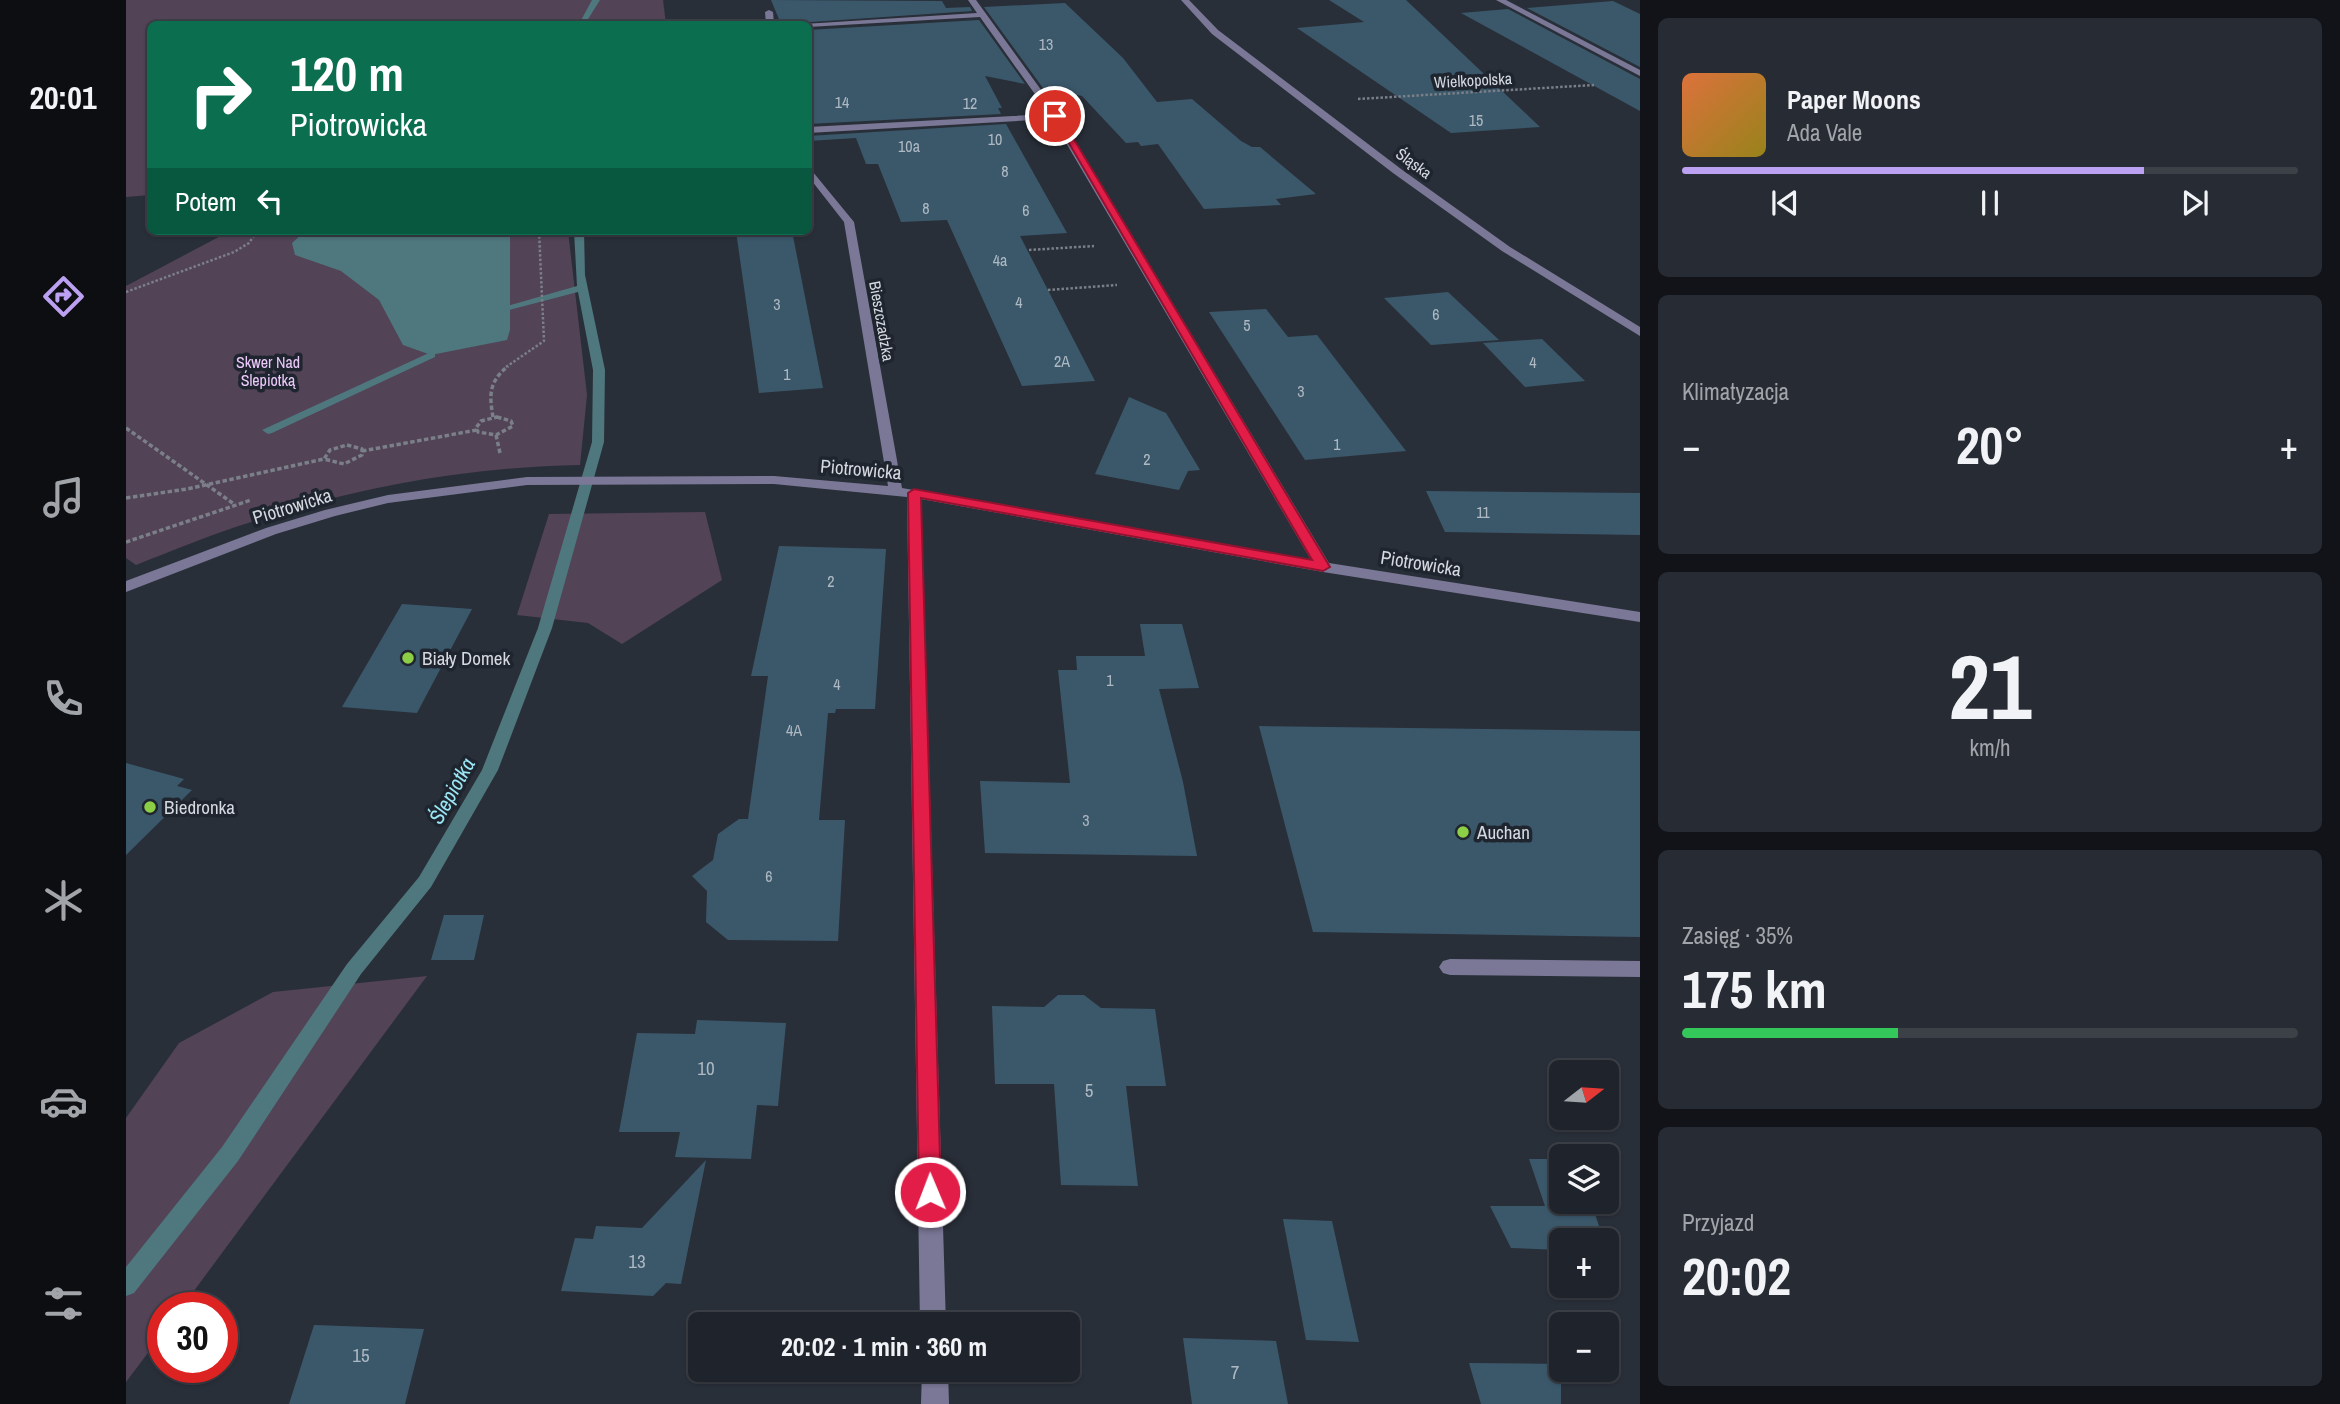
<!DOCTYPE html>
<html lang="pl">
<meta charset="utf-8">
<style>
body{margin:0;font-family:"Archivo Narrow",sans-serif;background:#272b33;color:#f1f3f6;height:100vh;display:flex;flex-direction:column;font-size:26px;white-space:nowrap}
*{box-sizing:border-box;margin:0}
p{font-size:23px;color:#a1a4a9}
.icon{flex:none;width:38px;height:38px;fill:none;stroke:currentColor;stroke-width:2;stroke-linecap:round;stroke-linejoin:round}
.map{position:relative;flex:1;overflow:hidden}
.sheet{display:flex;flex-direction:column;gap:18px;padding:18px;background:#111318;width:700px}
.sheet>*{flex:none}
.hud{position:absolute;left:21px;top:21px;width:665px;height:214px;border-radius:10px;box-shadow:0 2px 5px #0004,0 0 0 2px #3c4047;background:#0b6e4f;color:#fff;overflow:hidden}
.needle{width:46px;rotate:73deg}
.controls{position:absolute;left:1423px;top:1060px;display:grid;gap:14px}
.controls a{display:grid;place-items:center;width:70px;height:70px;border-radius:10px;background:#1f232b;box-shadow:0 2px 5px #0004,0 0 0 2px #3c4047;font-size:35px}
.speed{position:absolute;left:21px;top:1292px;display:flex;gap:14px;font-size:35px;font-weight:700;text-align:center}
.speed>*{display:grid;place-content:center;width:91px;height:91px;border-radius:50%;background:#1f232b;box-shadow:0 2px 5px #0004,0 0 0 2px #3c4047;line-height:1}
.speed .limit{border:10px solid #d22;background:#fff;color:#111}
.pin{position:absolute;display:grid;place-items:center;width:60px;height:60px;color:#fff;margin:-30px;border:4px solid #fff;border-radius:50%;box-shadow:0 2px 7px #0007}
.me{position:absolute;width:77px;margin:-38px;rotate:359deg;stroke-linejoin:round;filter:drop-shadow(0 0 5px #0008)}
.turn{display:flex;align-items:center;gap:24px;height:147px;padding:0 28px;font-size:32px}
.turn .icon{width:91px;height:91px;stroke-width:2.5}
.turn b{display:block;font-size:49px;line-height:60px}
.then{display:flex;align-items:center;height:66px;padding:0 28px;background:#0003;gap:14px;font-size:26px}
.big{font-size:52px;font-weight:800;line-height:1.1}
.sheet .card{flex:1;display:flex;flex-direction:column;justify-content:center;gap:10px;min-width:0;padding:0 24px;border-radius:10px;background:#272b33}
.sheet .dial{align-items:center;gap:0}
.dial b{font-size:91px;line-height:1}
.song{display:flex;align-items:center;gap:21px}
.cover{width:84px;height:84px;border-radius:10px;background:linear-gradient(135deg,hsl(20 70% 55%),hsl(50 70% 35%))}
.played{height:7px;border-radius:4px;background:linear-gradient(90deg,#bca0f2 75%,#3c4047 75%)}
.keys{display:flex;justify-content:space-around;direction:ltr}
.heat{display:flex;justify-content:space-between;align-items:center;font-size:38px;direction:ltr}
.charge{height:10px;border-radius:5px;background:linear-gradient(90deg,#34c759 35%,#3c4047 0)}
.trip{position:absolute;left:562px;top:1312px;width:392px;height:70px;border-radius:10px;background:#1f232b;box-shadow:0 2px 5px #0004,0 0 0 2px #3c4047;font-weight:800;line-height:70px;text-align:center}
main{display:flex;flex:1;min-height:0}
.tabs{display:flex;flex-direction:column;width:126px;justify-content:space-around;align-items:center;background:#0c0e11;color:#a1a4a9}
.tabs .icon{width:49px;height:49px}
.tabs .on{color:#bca0f2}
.tabs b{font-size:32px;color:#f1f3f6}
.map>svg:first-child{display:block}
.green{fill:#524357}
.water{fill:#4f777e}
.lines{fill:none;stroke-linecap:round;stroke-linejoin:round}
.stream{fill:#4f777e;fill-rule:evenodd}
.building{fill:#3b586b}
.path-far1{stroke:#7a7f88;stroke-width:2.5;stroke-dasharray:2.5 2;stroke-linecap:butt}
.path{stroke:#7a7f88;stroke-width:3.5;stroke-dasharray:4.5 2.5;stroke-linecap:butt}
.minor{fill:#7b7897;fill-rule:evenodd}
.route{fill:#e11d48;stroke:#92132f;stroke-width:2}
.poi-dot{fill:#8cce45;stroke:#1f252f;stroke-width:2.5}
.labels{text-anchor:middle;stroke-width:7;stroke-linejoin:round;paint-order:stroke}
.number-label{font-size:16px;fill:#aeb9c3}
.far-street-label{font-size:16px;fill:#d5d9e0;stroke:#1f252f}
.far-park-label{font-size:16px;fill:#ecc9fa;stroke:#1f252f}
.street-label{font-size:19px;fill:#d5d9e0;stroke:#1f252f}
.poi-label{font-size:19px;fill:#d5d9e0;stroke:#1f252f;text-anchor:start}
.near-number-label{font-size:19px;fill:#aeb9c3}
.water-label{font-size:21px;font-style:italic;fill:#9ce7f5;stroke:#1f252f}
</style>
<main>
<nav class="tabs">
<b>20:01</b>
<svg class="icon on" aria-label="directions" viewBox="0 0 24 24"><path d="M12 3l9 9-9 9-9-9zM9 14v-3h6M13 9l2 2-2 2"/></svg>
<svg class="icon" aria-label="music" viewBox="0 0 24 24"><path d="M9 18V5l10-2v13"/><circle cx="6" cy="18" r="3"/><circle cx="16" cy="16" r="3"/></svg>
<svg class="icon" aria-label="phone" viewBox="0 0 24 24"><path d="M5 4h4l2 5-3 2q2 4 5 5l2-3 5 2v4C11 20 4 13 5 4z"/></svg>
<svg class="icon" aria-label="climate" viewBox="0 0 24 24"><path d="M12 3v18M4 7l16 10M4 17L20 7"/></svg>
<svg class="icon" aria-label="car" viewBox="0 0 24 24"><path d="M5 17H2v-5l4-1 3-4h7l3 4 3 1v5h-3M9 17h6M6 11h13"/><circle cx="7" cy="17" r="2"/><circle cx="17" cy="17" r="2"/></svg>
<svg class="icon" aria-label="filters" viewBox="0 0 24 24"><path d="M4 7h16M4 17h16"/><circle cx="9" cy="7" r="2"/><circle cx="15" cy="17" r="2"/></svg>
</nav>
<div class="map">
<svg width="1514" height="1404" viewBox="0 0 1514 1404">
<rect width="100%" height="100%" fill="#292f39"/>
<g class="green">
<polygon points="0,0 537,0 540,24 24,24 24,195 0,197"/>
<path d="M 104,231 L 442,231 L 461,395 L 454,465 C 343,467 231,487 125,522 C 86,534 48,550 10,565 L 0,558 L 0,286 Z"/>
<polygon points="579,512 596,580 496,644 462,623 391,615 423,514"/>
<polygon points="301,976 56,1307 37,1307 37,1333 0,1382 0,1118 53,1043 147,992"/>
</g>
<polygon class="water" points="179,231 384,231 384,330 381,340 305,355 277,345 253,300 215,271 169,255 166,243"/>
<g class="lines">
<g class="stream">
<polygon points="466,0 474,0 459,24 453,24"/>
<polygon points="448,231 458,231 459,275 479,370 478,442 426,628 372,770 305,887 235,974 112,1161 8,1293 0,1296 0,1267 96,1147 221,964 293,877 356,770 412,628 466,442 467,370 452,292 383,310 378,307 451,286"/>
<polygon points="305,352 309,353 309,357 146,433 142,434 136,430"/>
</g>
</g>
<g class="building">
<polygon points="645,0 816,1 820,8 844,7 846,11 655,24"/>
<polygon points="1203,0 1280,0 1414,127 1325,133 1171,28 1238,22"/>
<polygon points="1487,1 1514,14 1514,67 1401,8"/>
<polygon points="939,3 997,58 1031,102 1066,99 1115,141 1126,147 1134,147 1190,194 1150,199 1155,205 1078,209 1032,144 1015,146 1012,142 1000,143 956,96 917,88 858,7"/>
<polygon points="1382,9 1514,79 1514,111 1335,13"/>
<polygon points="853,20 899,84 859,76 876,108 872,108 875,114 682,124 682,30"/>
<polygon points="880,124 941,233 894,236 969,381 896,386 821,220 775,222 752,164 740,164 730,138 682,141 682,136"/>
<polygon points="610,231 666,231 697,388 633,393"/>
<polygon points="1322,292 1373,340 1305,345 1258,298"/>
<polygon points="1140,309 1162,337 1191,335 1280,451 1179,460 1083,312"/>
<polygon points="1416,339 1459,381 1399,387 1357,343"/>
<polygon points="1003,397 1040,413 1074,470 1062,471 1053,490 969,474"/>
<polygon points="1300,491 1514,493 1514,535 1319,532"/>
<polygon points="653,546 760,549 749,709 710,709 709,713 702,713 693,820 719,820 712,941 602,940 580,922 581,891 566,876 587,860 592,834 613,819 622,819 642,676 625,676"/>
<polygon points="276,604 346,609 291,713 216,707"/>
<polygon points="1014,624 1056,624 1073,688 1033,689 1057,782 1071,856 859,853 854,781 944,783 932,670 951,670 950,656 1019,656"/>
<polygon points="1133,726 1514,731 1514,937 1187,932"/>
<polygon points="0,763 58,779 51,786 66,790 0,855"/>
<polygon points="318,915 358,915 348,960 305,960"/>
<polygon points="932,995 958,995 975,1008 1029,1009 1040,1086 1000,1086 1012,1186 935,1185 928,1084 869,1084 866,1006 918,1007"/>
<polygon points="571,1020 660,1023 652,1106 631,1105 625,1159 549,1157 554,1132 493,1132 511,1033 569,1034"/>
<polygon points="1403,1159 1435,1159 1435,1202 1465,1202 1478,1241 1435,1241 1435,1250 1385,1248 1364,1206 1419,1206"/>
<polygon points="580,1160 555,1284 540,1283 527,1296 435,1291 449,1238 467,1239 470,1226 516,1228"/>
<polygon points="1157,1219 1206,1221 1233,1342 1180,1340"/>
<polygon points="188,1325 298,1329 279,1404 163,1404"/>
<polygon points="1057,1338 1150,1341 1162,1404 1066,1404"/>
<polygon points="1343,1363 1435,1364 1435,1404 1355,1404"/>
</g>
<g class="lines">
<g class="path-far1">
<polyline points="1232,99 1468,85"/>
<polyline points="903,250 968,246"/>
<polyline points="922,290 991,285"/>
<polyline points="0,292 108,252 123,243 131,231"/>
<polyline points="380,367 418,341 413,231"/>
</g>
<g class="path">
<path d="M 367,417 C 363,394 363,382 382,366"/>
<polygon points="371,417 385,421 387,426 370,435 352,432 350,428 355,421"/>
<polyline points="0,428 108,504"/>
<polyline points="370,435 374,453"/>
<polygon points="221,445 236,449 236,455 218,464 198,459 204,450"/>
<polyline points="236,451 351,430"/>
<polyline points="0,498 61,489 198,459"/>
<polyline points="0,542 125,500"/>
</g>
<g class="minor">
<polygon points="842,0 850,0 934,116 1203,563 1514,612 1514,622 1197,572 795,499 820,1325 794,1325 781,497 648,484 401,485 262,503 209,516 150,534 0,592 0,581 140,528 199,510 262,495 401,477 648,476 762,486 718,222 682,176 682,166 728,222 776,488 1185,560 926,119 682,133 682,127 923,114 854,17 682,27 682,24 678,24 851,13"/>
<polygon points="1055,0 1063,0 1092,30 1275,169 1384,247 1514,327 1514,336 1376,251 1267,173 1086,34"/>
<polygon points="1370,0 1380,0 1514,70 1514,76"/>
<polygon points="643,10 647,12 648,24 640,24 639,12"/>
<polygon points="1324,959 1514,961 1514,977 1324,975 1317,973 1313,967 1317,961"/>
<polygon points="796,1370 822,1370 823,1404 795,1404"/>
</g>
</g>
<polygon class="route" points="926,114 934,116 1204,567 1197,571 795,498 815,1192 812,1199 804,1202 796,1199 793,1192 782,493 788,489 1186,560"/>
<g class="poi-dot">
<circle cx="282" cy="658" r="7"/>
<circle cx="24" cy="807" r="7"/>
<circle cx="1337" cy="832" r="7"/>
</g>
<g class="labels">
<g class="number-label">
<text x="920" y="50">13</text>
<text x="716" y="108">14</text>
<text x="844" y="109">12</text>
<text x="1350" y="126">15</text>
<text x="869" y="145">10</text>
<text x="783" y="152">10a</text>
<text x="879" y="177">8</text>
<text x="800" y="214">8</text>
<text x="900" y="216">6</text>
<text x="874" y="266">4a</text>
<text x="893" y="308">4</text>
<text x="651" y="310">3</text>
<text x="1310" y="320">6</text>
<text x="1121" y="331">5</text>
<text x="936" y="367">2A</text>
<text x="1407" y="368">4</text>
<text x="661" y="380">1</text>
<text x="1175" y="397">3</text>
<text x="1211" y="450">1</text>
<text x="1021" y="465">2</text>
<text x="1357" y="518">11</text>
<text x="705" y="587">2</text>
<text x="984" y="686">1</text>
<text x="711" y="690">4</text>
<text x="668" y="736">4A</text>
<text x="960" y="826">3</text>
<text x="643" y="882">6</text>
</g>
<g class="far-street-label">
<text transform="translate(1347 80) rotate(-3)" y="6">Wielkopolska</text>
<text transform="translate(1288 163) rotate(36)" y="6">Śląska</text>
<text transform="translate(756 321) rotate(80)" y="6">Bieszczadzka</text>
</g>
<g class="far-park-label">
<text x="142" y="368">Skwer Nad<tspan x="142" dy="18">Ślepiotką</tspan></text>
</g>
<g class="street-label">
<text transform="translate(735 469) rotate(5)" y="7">Piotrowicka</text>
<text transform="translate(166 506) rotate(-17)" y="7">Piotrowicka</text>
<text transform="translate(1295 563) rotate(9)" y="7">Piotrowicka</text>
</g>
<g class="poi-label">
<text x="296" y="665">Biały Domek</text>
<text x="38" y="814">Biedronka</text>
<text x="1351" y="839">Auchan</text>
</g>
<g class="near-number-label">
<text x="580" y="1075">10</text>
<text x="963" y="1097">5</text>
<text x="511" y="1268">13</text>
<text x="235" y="1362">15</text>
<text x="1109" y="1379">7</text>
</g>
<g class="water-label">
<text transform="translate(326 791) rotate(-61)" y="7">Ślepiotka</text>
</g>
</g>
</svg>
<div class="controls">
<a><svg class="needle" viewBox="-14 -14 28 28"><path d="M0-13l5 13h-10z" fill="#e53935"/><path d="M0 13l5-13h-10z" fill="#a1a4a9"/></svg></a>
<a><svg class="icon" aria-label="layers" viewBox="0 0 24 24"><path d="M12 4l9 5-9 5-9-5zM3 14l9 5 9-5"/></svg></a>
<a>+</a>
<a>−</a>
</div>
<div class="speed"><div class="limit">30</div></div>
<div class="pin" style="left:929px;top:116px;background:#d93025"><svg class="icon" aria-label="arrive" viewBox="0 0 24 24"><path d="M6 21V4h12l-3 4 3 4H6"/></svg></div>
<svg class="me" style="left:804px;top:1192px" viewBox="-20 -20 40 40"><circle r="17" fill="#e11d48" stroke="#fff" stroke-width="3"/><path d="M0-11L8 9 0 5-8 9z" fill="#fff"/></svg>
<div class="trip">20:02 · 1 min · 360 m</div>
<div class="hud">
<div class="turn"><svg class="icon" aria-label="right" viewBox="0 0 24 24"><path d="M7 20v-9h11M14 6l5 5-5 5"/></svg><div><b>120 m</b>Piotrowicka</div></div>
<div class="then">Potem<svg class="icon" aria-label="left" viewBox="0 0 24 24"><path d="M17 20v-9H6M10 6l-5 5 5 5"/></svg></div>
</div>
</div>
<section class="sheet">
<div class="card">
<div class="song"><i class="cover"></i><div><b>Paper Moons</b><p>Ada Vale</p></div></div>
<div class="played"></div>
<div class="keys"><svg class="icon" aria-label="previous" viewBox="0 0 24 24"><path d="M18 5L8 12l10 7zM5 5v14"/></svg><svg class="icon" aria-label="pause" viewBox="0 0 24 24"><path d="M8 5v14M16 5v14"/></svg><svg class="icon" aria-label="next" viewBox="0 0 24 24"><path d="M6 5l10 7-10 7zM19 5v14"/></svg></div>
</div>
<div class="card"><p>Klimatyzacja</p>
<div class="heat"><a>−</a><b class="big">20°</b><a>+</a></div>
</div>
<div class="card dial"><b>21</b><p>km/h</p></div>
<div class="card"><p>Zasięg · 35%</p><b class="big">175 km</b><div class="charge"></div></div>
<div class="card"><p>Przyjazd</p><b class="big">20:02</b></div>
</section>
</main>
